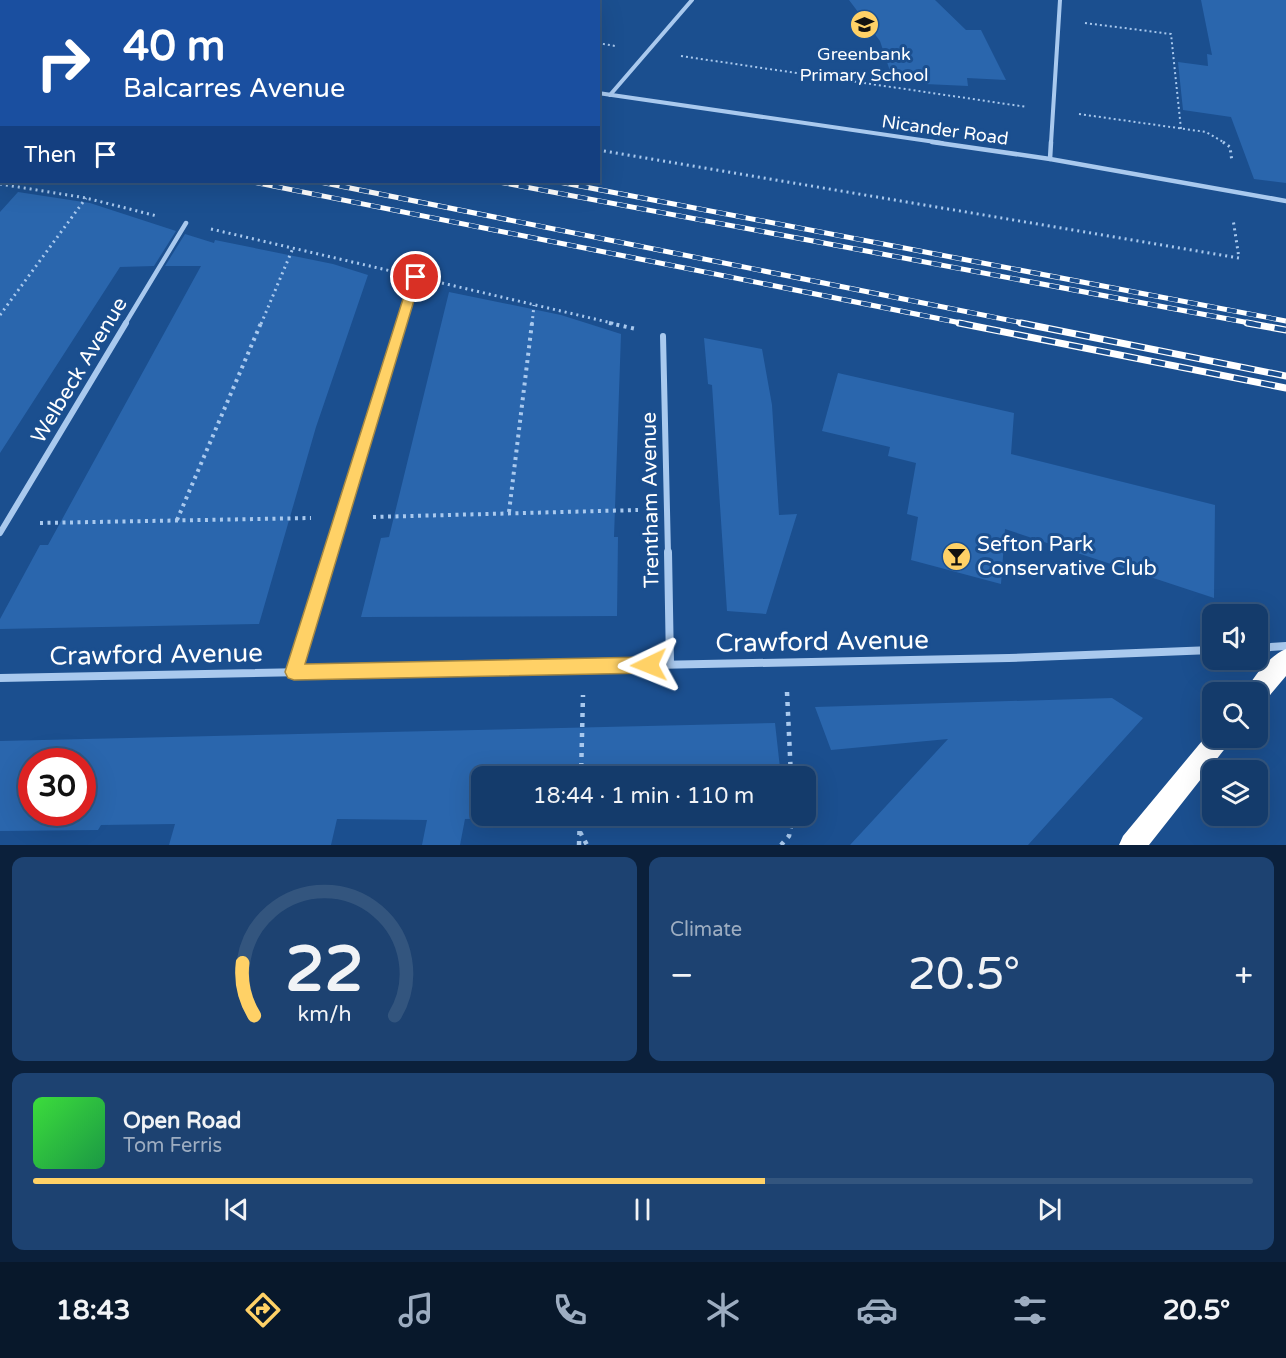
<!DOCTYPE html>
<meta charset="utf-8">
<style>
body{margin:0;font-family:"Varela Round",sans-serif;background:#1d4271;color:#f1f3f6;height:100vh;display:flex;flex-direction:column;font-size:22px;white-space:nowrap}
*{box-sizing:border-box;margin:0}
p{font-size:20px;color:#9dadc1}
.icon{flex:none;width:33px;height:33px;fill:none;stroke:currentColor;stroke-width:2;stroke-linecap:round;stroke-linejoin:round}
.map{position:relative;height:845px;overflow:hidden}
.side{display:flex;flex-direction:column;gap:12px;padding:12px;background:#0b203b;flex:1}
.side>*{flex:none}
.hud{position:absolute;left:0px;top:0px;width:600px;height:183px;box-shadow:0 6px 24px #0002,0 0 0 2px #33557e;background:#1a4fa0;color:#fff;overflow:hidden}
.controls{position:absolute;left:1202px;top:604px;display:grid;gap:12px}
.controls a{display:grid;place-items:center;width:66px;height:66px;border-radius:12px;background:#143b6b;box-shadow:0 6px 24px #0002,0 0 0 2px #33557e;font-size:30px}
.speed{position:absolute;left:18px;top:748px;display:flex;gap:12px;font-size:30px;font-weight:700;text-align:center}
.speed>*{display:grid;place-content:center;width:78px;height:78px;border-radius:50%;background:#143b6b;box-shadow:0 6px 24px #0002,0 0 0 2px #33557e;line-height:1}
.speed .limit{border:9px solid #d22;background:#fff;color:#111}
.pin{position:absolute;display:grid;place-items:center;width:51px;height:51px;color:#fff;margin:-26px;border:3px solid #fff;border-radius:50%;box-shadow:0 2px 6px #0007}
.me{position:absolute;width:66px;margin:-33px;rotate:268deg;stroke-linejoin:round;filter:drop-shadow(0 0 4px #0008)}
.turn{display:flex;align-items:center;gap:21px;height:126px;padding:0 24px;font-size:27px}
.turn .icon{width:78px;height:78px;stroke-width:2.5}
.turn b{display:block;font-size:42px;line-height:51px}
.then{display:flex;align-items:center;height:57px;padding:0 24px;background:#0003;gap:12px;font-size:22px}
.big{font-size:45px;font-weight:600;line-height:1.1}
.side .card{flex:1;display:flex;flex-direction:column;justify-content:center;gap:9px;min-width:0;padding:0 21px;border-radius:12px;background:#1d4271}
.side .dial{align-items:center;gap:0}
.dial svg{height:156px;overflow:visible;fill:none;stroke:#33557e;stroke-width:7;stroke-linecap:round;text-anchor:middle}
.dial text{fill:#f1f3f6;stroke:none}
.song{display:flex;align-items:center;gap:18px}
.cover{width:72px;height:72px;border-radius:9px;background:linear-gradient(135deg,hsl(120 70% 55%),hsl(140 70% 35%))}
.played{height:6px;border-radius:3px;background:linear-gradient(90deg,#ffd166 60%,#33557e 60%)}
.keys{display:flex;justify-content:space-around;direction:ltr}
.heat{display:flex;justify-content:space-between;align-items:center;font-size:33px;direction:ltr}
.side .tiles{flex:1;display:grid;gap:12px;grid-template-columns:1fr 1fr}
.card:last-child{grid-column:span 2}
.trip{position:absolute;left:471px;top:766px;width:345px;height:60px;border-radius:12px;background:#143b6b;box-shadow:0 6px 24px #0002,0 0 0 2px #33557e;font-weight:600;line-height:60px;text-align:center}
.menu{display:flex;height:96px;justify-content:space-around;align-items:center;background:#08182b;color:#9dadc1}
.menu .icon{width:42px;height:42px}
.menu .on{color:#ffd166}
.menu b{font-size:27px;color:#f1f3f6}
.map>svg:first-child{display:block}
.building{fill:#2a66ad;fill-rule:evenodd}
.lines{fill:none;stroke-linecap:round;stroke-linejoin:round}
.path-far3{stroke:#a9c9ee;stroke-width:2;stroke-dasharray:2 3;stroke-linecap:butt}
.path-far2{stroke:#a9c9ee;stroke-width:3;stroke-dasharray:2 4;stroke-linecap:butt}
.path-far1{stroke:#a9c9ee;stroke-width:4;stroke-dasharray:3 4.5;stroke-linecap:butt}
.path{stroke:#a9c9ee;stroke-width:4.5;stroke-dasharray:4 6;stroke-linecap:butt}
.street-far3{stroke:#a9c9ee;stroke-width:4}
.street-far2{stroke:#a9c9ee;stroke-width:4.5}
.street-far1{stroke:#a9c9ee;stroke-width:6}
.street{stroke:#a9c9ee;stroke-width:8}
.highway{fill:#fff;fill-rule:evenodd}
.rail-far1-casing{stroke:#fff;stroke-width:5}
.rail-casing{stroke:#fff;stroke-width:7}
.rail-far1{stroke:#1b4f8f;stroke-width:4;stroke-dasharray:10;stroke-linecap:butt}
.rail{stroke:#1b4f8f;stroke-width:4.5;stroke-dasharray:14;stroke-linecap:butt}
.route{fill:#ffd166;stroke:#a68842;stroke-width:1.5}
.labels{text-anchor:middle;stroke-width:6;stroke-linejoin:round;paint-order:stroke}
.far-poi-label{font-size:18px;fill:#fff;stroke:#1b4f8f}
.far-street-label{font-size:18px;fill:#fff;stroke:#1b4f8f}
.street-label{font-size:21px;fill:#fff;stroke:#1b4f8f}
.poi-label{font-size:21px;fill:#fff;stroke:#1b4f8f;text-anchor:start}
.near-street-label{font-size:26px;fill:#fff;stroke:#1b4f8f}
</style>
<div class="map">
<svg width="1286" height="845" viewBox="0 0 1286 845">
<rect width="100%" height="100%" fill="#1b4f8f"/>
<g class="building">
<polygon points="849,0 935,0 966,30 981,30 1006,80 967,78 968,86 925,84 924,77 891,74 880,41"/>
<polygon points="1201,0 1286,0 1286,183 1254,179 1231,117 1183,110 1178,62 1208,66 1207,54 1212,55"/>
<polygon points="18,192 90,203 176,231 154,266 120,267 0,453 0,212"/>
<polygon points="185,234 214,243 215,240 333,264 368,275 316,427 259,624 0,629 0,619 40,545 48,545 201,266 165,266"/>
<polygon points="449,292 561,315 621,334 614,537 618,537 617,616 361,617 381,538 389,537"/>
<polygon points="704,338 762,349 772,405 779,515 797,514 766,614 727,611 712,385 708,384"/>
<polygon points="838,373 1014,413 1011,454 1215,505 1214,598 1005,529 1001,584 911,560 918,517 907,514 916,463 888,456 890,447 822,431"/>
<polygon points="1112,698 1143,718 1028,845 850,845 948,739 831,750 815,707"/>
<path d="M 775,723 L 781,777 L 482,777 L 482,816 L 549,816 L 465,819 L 460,845 L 422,845 L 427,820 L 337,819 L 331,845 L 169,845 L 175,824 L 101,825 L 98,830 L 0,831 L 0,741 ZM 32,762 L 82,762 L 82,813 L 32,813 Z"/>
</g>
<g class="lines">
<g class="path-far3">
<polyline points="217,0 226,2"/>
<polyline points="409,2 412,0"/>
<polyline points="1085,23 1171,34 1181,129"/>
<polyline points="598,43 615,46"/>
<polyline points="681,56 1027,107"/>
<polyline points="1079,114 1206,132 1225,143"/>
</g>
<g class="path-far2">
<polyline points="1223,142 1230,147 1232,162"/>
<polyline points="598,150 1239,258 1233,219"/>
<polyline points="0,184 86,198 157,216"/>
<polyline points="211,229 391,271"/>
<polyline points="442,283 616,324"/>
<polyline points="0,315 86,198"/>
<polyline points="261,324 293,248"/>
<polyline points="532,324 534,305"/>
</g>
<g class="path-far1">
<polyline points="609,323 636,329"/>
<polyline points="509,512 532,323"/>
<polyline points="373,517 638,510"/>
<polyline points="177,520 261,323"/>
<polyline points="40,523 311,518"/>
</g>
<g class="path">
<polyline points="787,692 791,777"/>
<polyline points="581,777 583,695"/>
<polyline points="580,832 587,845"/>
<polyline points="579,845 580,816"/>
<polyline points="781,845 789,836 793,816"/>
</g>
<g class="street-far3">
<polyline points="95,2 98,0"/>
<polyline points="302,2 305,0"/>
<polyline points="501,2 503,0"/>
<polyline points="598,93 942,143"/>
<polyline points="610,95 692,0"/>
<polyline points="1051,143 1060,0"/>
</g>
<g class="street-far2">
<polyline points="932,142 1050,159 1286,201"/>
<polyline points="1050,159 1051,142"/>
<polyline points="125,324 186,223"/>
<polyline points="401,324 416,277"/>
</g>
<g class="street-far1">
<polyline points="663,336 668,554"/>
<polyline points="0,533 126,323"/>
<polyline points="330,554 402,323"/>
</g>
<g class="street">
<polyline points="668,552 670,664"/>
<polyline points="1257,648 1286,646"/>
<polyline points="294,672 331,552"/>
<polyline points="0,678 1009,658 1212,650"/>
</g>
<g class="highway">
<path d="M 1286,649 L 1286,676 L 1265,701 L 1257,704 L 1257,693 L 1245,693 C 1252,678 1270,655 1286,649 Z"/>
<polygon points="1212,729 1212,738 1231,738 1227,746 1149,845 1119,845 1123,836"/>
</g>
<defs>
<g id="rail-far1">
<polyline points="253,182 966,324"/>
<polyline points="320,182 1028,324"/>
<polyline points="499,182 1255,324"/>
<polyline points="559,182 1286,321"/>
</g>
<g id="rail">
<polyline points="959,323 1286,388"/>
<polyline points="1021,323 1286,376"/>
<polyline points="1247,323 1286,330"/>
</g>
</defs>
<use href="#rail-far1" class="rail-far1-casing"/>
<use href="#rail" class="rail-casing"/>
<use href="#rail-far1" class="rail-far1"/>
<use href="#rail" class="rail"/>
</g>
<polygon class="route" points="416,274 421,277 305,664 649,657 655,659 657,665 655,671 649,673 294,680 288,678 285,672 410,277"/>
<defs>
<symbol id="school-disc" viewBox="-11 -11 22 22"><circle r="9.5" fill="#ffd166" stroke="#1b4f8f"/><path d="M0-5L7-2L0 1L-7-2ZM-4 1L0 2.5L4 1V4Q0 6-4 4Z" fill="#111"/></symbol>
<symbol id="bar-disc" viewBox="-11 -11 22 22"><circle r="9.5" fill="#ffd166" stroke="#1b4f8f"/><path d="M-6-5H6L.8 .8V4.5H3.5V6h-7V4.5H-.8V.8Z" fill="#111"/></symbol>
</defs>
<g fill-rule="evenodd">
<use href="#school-disc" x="848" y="8" width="33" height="33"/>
<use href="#bar-disc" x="940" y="540" width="33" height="33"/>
</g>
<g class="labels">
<g class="far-poi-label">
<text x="864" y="60">Greenbank<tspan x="864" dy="21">Primary School</tspan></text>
</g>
<g class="far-street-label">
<text transform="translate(945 130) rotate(8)" y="6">Nicander Road</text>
</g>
<g class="street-label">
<text transform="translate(79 370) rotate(-59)" y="7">Welbeck Avenue</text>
<text transform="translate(650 500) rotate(-91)" y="7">Trentham Avenue</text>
</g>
<g class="poi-label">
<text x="977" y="551">Sefton Park<tspan x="977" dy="24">Conservative Club</tspan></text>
</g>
<g class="near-street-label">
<text transform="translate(822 641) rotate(-1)" y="9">Crawford Avenue</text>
<text transform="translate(156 654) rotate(-1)" y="9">Crawford Avenue</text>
</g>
</g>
</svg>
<div class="controls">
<a><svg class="icon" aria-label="sound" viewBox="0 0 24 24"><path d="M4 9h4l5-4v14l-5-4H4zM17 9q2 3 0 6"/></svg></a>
<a><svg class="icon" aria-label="search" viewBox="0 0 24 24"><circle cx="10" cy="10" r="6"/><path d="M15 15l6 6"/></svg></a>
<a><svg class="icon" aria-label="layers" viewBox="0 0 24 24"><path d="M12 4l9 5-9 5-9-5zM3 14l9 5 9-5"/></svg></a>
</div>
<div class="speed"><div class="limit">30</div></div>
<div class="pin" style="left:416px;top:277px;background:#d93025"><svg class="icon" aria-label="arrive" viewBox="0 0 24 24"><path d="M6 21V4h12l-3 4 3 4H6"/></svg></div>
<svg class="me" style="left:649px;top:665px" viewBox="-20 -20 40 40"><path d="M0-17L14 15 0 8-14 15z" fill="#ffd166" stroke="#fff" stroke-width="4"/></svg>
<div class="trip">18:44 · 1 min · 110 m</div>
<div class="hud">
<div class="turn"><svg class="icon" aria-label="right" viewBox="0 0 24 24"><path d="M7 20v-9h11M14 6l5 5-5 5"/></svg><div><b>40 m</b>Balcarres Avenue</div></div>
<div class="then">Then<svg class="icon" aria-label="arrive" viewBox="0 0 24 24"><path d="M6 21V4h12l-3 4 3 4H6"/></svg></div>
</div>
</div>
<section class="side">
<div class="tiles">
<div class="card dial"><svg viewBox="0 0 100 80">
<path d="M14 69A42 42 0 1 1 86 69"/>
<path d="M14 69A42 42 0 0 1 8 42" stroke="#ffd166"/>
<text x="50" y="56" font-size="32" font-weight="700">22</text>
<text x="50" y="72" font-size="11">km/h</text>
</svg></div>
<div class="card"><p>Climate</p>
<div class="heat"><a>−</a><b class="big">20.5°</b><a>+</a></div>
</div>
<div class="card">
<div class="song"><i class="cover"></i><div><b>Open Road</b><p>Tom Ferris</p></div></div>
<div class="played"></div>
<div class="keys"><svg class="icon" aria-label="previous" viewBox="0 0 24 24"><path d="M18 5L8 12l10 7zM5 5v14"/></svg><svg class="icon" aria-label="pause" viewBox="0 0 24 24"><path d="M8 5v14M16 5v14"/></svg><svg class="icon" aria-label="next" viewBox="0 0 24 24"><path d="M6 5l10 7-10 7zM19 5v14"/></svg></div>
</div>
</div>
</section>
<nav class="menu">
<b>18:43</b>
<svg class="icon on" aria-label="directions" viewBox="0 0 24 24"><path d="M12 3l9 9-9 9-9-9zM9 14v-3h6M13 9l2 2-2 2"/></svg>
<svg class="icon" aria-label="music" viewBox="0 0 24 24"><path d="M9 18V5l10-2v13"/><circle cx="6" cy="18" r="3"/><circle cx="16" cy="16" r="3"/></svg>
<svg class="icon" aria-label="phone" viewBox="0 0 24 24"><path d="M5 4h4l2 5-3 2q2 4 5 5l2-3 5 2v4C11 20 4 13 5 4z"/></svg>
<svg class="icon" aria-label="climate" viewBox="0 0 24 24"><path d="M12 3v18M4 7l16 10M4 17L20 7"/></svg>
<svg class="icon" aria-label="car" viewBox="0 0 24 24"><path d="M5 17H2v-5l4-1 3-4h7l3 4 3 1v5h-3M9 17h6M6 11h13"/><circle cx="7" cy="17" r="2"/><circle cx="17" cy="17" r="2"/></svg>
<svg class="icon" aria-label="filters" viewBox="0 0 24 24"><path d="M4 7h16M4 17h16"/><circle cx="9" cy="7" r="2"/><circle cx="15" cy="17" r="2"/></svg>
<b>20.5°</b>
</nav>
